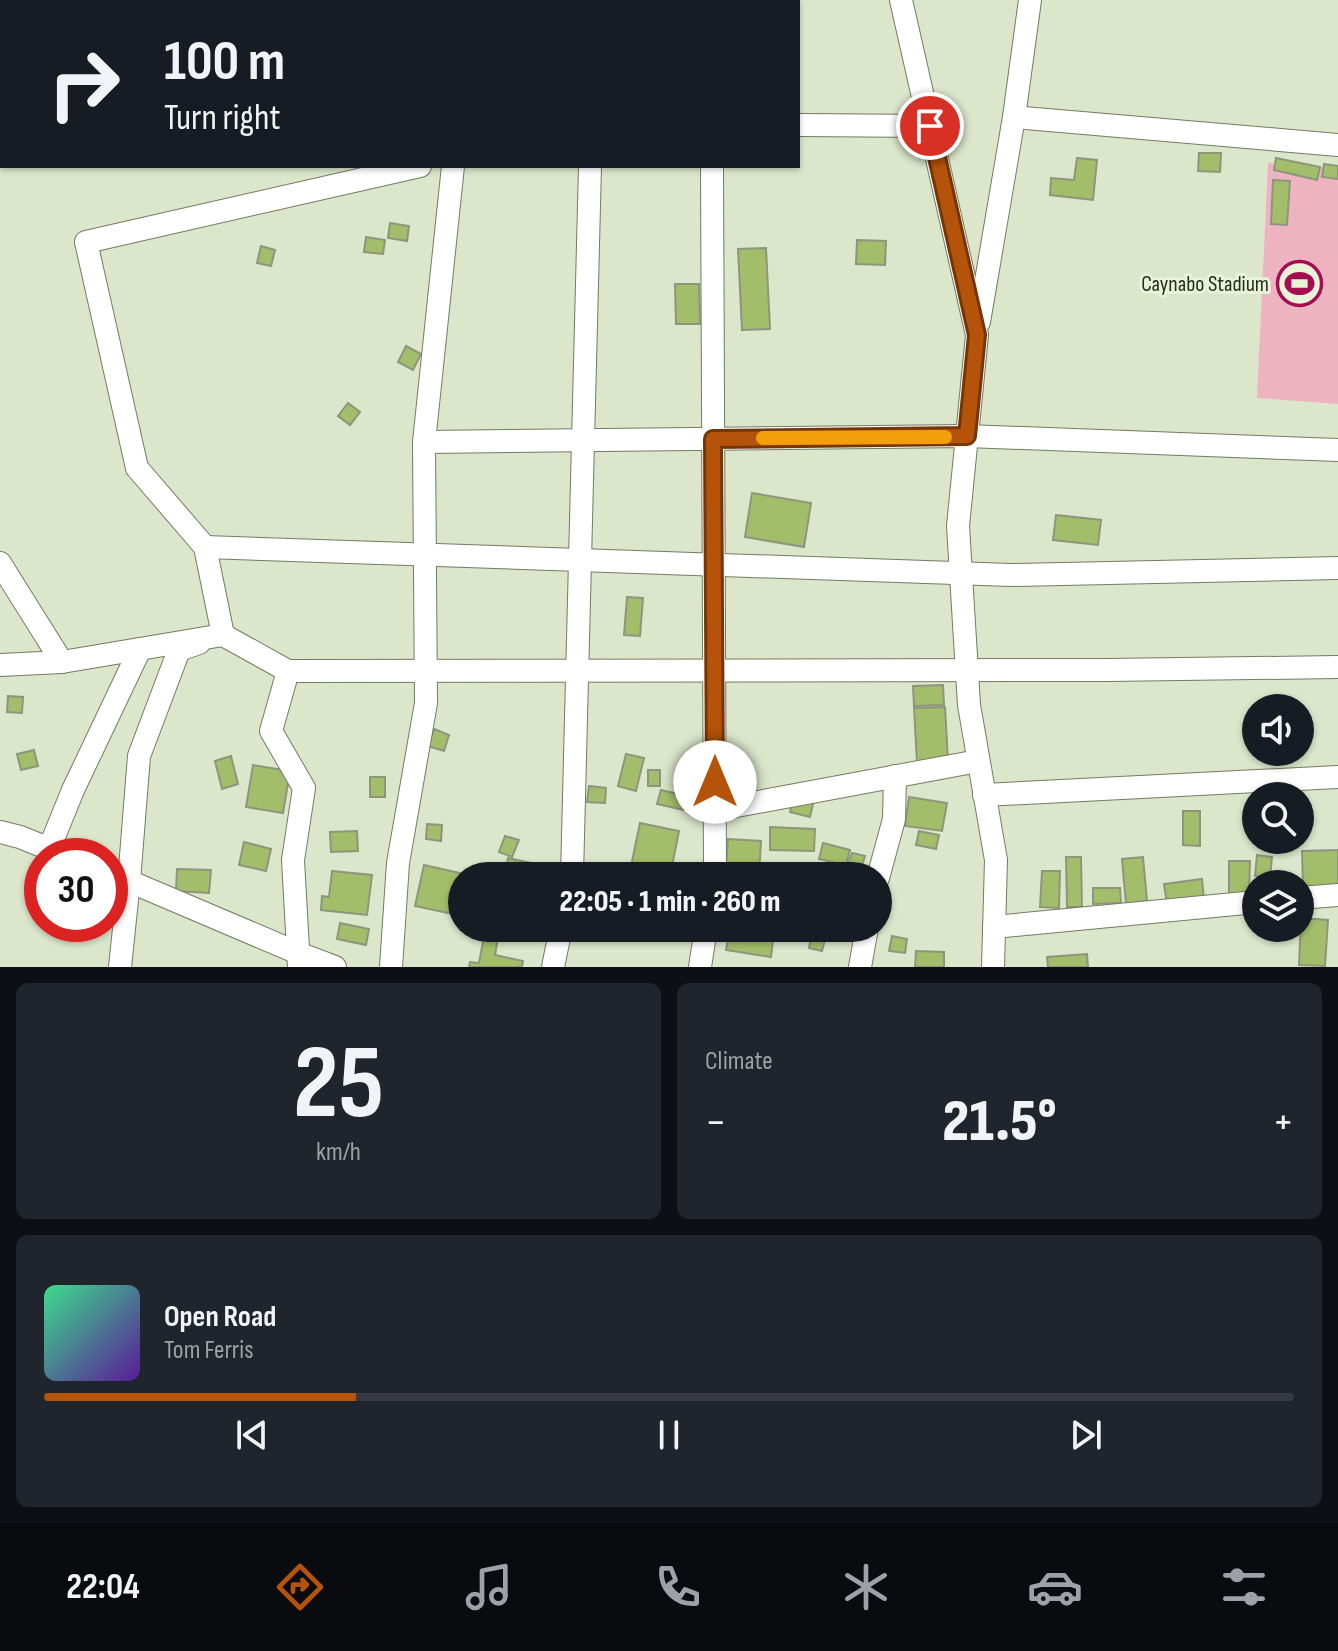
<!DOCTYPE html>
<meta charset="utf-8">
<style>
body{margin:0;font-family:"Sofia Sans Condensed",sans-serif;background:#20242c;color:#f1f3f6;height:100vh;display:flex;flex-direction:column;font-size:30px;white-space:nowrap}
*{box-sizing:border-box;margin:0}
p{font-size:26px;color:#9ea1a6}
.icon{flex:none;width:44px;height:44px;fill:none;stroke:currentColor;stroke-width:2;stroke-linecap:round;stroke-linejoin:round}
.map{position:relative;height:967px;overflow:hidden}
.sheet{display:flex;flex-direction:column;gap:16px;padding:16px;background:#0d0f14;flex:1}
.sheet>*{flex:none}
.top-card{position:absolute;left:0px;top:0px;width:800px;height:168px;box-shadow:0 2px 6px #0004;background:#171b24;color:#f1f3f6;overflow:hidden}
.tools{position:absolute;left:1242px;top:694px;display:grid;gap:16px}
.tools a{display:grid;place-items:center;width:72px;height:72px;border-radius:50%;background:#171b24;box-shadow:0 2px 6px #0004;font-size:40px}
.speed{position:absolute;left:24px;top:838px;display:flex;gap:16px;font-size:40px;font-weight:700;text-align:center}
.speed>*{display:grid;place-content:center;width:104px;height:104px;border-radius:50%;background:#171b24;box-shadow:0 2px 6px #0004;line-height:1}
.speed .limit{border:12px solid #d22;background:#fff;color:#111}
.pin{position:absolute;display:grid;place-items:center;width:68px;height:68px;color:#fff;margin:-34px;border:4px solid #fff;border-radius:50%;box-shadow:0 2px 8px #0007}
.me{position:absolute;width:88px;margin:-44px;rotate:0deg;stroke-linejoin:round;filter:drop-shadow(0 0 6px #0008)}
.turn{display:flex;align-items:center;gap:28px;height:168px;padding:0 32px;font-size:36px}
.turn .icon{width:104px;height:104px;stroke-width:2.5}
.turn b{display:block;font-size:56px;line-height:68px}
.big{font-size:60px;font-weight:800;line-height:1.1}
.sheet .tile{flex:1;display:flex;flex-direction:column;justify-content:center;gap:12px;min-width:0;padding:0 28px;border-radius:12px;background:#20242c}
.sheet .dial{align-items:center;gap:0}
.dial b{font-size:104px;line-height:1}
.song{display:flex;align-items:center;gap:24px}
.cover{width:96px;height:96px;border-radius:12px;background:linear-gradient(135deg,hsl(150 70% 55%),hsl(270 70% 35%))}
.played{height:8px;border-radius:4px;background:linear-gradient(90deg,#b45309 25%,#363941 25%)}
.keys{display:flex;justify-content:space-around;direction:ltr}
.heat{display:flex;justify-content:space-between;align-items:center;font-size:44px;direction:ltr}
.sheet .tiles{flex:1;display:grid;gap:16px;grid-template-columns:1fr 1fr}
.tile:last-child{grid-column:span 2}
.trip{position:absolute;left:448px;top:862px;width:444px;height:80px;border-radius:40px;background:#171b24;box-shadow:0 2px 6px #0004;font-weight:800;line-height:80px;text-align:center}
.tabs{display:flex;height:128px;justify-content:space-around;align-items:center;background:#090b0e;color:#9ea1a6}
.tabs .icon{width:56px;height:56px}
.tabs .active{color:#b45309}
.tabs b{font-size:36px;color:#f1f3f6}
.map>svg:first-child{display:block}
.green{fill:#eeb3c1}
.building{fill:#a2be6a;stroke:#8d967d;stroke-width:2}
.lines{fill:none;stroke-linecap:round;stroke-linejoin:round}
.street-casing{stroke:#727b63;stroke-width:24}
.street{stroke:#fff;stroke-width:22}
.route-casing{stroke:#753606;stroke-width:20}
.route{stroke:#b45309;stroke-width:14}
.slow{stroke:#f59e0b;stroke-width:14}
.labels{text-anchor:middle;stroke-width:6;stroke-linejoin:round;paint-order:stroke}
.poi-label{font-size:22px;fill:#272b21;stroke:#e9f3d8;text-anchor:end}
</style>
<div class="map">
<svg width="1338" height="967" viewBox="0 0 1338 967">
<rect width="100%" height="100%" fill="#dce6cb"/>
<polygon class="green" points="1268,163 1338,169 1338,404 1257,398"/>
<g class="building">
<polygon points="1199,153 1221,153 1220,172 1198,171"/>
<polygon points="1077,158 1097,160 1093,200 1050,195 1051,178 1074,180"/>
<polygon points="1276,158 1320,167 1317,180 1274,170"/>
<polygon points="1324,164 1338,166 1338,179 1322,177"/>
<polygon points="1273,180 1290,181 1287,225 1271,224"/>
<polygon points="390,223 409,226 407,241 388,238"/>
<polygon points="366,237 385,240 383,254 364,252"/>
<polygon points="857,240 886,241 885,265 856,264"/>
<polygon points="261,246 275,250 271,266 257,263"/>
<polygon points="766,248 770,329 742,330 738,249"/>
<polygon points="675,284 699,284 700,324 676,324"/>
<polygon points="406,346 421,354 413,370 398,362"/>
<polygon points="348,403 360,412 350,425 338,416"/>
<polygon points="752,493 811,503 804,547 745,537"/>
<polygon points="1056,515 1101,520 1098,545 1053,540"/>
<polygon points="627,597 643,598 640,636 624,635"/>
<polygon points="943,685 944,705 914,706 913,686"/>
<polygon points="8,696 23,697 22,713 7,712"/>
<polygon points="945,707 948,761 917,763 914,708"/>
<polygon points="434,729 449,735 444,751 428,746"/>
<polygon points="34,750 38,766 21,770 17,754"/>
<polygon points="626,754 644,758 636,791 618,786"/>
<polygon points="231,756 238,784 222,789 215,761"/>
<polygon points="253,765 290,771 283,813 246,807"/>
<rect x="648" y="770" width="12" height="16"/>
<rect x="370" y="777" width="15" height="20"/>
<polygon points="589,786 606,788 605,803 587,802"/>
<polygon points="661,790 687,796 684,810 657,804"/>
<polygon points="794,795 814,800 810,817 790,812"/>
<polygon points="909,797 947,803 942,831 905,826"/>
<polygon points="1183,811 1200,811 1200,846 1183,845"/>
<polygon points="640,823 679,831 670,876 629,876"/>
<polygon points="427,824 442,825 441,841 426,839"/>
<polygon points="770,827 815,829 814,851 770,850"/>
<polygon points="357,831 358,851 331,852 330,832"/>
<polygon points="919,831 939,835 936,849 916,845"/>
<polygon points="505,836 519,840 512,857 499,852"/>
<polygon points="728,839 761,841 759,876 725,876"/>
<polygon points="244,842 271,849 266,871 239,865"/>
<polygon points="823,843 850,850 846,865 819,859"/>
<polygon points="1338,850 1338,887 1303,888 1302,851"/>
<polygon points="852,853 865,856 861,870 847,867"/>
<polygon points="1257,855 1272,857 1270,878 1255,876"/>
<polygon points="1066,857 1081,857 1082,907 1067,907"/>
<polygon points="1143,857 1147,901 1126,904 1122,859"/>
<polygon points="508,858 536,864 534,876 504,875"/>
<polygon points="1229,861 1250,861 1249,894 1229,894"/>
<polygon points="424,865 473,876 462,876 462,916 415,906"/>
<polygon points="177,869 211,870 209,893 176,891"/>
<polygon points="332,871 372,875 367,915 321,910 322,896 329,897"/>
<polygon points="1042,871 1060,871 1059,908 1040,907"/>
<polygon points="1202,879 1204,900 1167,904 1164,884"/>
<polygon points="1093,888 1120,888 1121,903 1093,904"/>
<polygon points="1301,918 1328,920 1325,966 1299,965"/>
<polygon points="340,923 369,929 366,945 337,939"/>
<polygon points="729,933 773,940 771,957 726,950"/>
<polygon points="812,933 826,936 822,951 809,948"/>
<polygon points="484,936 498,938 495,955 523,961 522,967 469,967 470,962 479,963"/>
<polygon points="892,936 907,939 905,953 889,951"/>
<polygon points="916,951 944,952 944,967 915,967"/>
<polygon points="1087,954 1088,967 1048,967 1047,957"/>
</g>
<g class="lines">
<defs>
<g id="street">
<polyline points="901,0 977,335 958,526 969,705 996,860 993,967"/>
<polyline points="1014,117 1338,145"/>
<polyline points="798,125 930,126"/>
<polyline points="712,166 715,867 714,876"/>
<polyline points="979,322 1014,117 1030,0"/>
<polyline points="424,442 967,436 1338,450"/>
<polyline points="205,547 1011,575 1338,568"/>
<polyline points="0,563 62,662"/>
<polyline points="223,635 205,547 137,468 86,242 420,166"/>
<polyline points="0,665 62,662 223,635 288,671 271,731 304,788 293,860 299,967"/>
<polyline points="288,671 1108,670 1338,667"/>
<polyline points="984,795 1338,777"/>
<polyline points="715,810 978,761"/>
<polyline points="0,832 20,837 67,856"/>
<polyline points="49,849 73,790 140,649"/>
<polyline points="110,873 298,953 335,967"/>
<polyline points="572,876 590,166"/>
<polyline points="878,878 894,819 895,776"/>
<polyline points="1300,898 1338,895"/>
<polyline points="994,927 1256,902"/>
<polyline points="120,967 129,881 139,756 179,650 199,643"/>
<polyline points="391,967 398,863 426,703 424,442 453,166"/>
<polyline points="553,967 561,928"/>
<polyline points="700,967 706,928"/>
<polyline points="860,967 867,928"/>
</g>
</defs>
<use href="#street" class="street-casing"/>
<use href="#street" class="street"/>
</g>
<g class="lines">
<defs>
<polyline id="route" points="715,782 713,439 967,436 977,335 930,126"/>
</defs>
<use href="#route" class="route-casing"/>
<use href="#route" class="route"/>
<polyline class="slow" points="763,438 945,437"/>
</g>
<defs>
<symbol id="stadium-ring" viewBox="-11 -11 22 22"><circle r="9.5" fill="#e9f3d8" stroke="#a20e51" stroke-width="1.5"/><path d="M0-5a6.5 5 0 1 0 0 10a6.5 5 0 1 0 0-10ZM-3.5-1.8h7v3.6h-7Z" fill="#a20e51"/></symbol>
</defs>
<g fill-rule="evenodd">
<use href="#stadium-ring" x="1274" y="258" width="51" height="51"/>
</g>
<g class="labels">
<g class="poi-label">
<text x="1269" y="291">Caynabo Stadium</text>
</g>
</g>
</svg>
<div class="tools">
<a><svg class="icon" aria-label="sound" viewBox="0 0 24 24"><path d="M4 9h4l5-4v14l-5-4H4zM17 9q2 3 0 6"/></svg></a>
<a><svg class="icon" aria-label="search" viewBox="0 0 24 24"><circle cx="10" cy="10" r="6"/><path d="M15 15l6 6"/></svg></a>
<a><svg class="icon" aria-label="layers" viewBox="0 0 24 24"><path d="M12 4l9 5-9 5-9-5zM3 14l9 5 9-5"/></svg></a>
</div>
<div class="speed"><div class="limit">30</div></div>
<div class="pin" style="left:930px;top:126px;background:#d93025"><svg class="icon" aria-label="arrive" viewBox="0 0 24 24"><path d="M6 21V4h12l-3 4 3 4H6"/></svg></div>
<svg class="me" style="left:715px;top:782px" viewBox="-20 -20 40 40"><circle r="19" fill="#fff"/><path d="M0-13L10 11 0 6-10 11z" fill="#b45309"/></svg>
<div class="trip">22:05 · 1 min · 260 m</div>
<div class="top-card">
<div class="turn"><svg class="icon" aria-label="right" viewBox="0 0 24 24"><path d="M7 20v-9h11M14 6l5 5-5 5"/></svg><div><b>100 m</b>Turn right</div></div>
</div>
</div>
<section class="sheet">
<div class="tiles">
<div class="tile dial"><b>25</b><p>km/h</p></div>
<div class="tile"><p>Climate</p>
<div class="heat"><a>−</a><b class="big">21.5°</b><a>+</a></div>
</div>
<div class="tile">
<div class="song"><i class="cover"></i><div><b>Open Road</b><p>Tom Ferris</p></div></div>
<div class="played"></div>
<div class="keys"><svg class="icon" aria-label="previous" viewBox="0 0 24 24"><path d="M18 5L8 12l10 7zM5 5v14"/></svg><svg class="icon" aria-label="pause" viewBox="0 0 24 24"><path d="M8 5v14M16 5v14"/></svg><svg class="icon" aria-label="next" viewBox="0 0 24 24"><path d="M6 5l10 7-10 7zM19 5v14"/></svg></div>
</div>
</div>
</section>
<nav class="tabs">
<b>22:04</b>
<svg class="icon active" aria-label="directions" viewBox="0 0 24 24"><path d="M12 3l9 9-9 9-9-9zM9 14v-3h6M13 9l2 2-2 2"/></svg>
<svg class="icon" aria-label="music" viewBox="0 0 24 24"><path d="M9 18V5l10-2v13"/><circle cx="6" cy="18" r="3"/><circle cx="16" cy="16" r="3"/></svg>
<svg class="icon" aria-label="phone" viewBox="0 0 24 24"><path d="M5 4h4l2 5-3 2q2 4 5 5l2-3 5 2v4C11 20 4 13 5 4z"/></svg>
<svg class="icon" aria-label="climate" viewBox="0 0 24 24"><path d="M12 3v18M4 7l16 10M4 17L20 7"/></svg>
<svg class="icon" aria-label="car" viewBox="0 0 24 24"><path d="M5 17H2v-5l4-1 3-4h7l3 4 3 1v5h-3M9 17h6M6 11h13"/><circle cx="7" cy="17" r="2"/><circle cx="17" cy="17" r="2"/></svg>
<svg class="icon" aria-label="filters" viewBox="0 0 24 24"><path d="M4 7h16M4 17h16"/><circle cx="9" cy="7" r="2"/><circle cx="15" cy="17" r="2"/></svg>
</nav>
